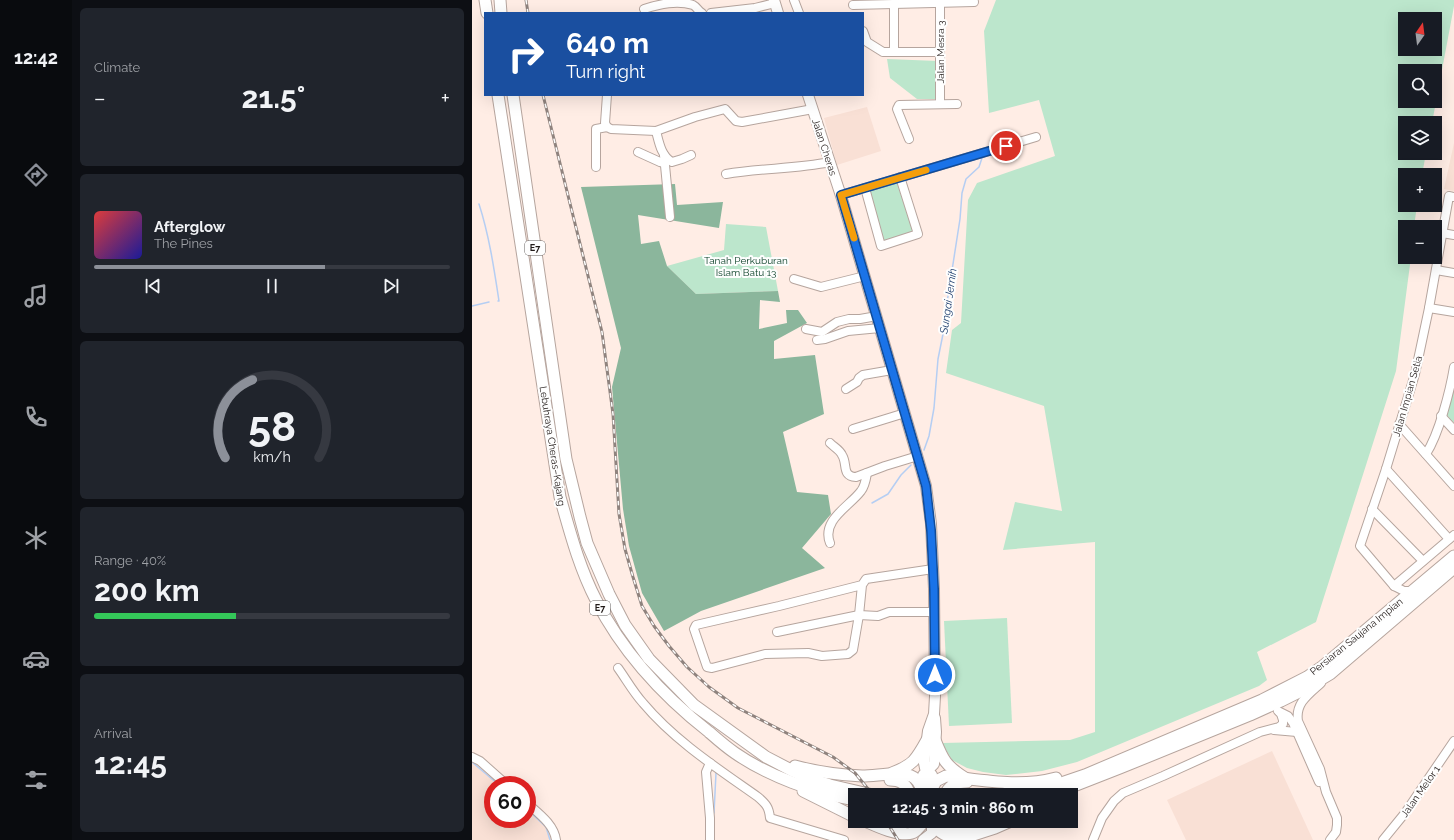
<!DOCTYPE html>
<meta charset="utf-8">
<style>
body{margin:0;font-family:Raleway,sans-serif;background:#20242c;color:#f1f3f6;height:100vh;display:flex;flex-direction:column;font-size:15px;white-space:nowrap}
*{box-sizing:border-box;margin:0}
p{font-size:13px;color:#9ea1a6}
.icon{flex:none;width:22px;height:22px;fill:none;stroke:currentColor;stroke-width:2;stroke-linecap:round;stroke-linejoin:round}
.map{position:relative;flex:1;overflow:hidden}
.drawer{display:flex;flex-direction:column;gap:8px;padding:8px;background:#0d0f14;width:400px}
.drawer>*{flex:none}
.guide{position:absolute;left:12px;top:12px;width:380px;height:84px;border-radius:0px;box-shadow:0 4px 16px #0002;background:#1a4fa0;color:#fff;overflow:hidden}
.needle{width:26px;rotate:14deg}
.buttons{position:absolute;left:926px;top:12px;display:grid;gap:8px}
.buttons a{display:grid;place-items:center;width:44px;height:44px;border-radius:0px;background:#171b24;box-shadow:0 4px 16px #0002;font-size:20px}
.speed{position:absolute;left:12px;top:776px;display:flex;gap:8px;font-size:20px;font-weight:700;text-align:center}
.speed>*{display:grid;place-content:center;width:52px;height:52px;border-radius:50%;background:#171b24;box-shadow:0 4px 16px #0002;line-height:1}
.speed .limit{border:6px solid #d22;background:#fff;color:#111}
.pin{position:absolute;display:grid;place-items:center;width:34px;height:34px;color:#fff;margin:-17px;border:2px solid #fff;border-radius:50%;box-shadow:0 1px 4px #0007}
.me{position:absolute;width:44px;margin:-22px;rotate:0deg;stroke-linejoin:round;filter:drop-shadow(0 0 3px #0008)}
.turn{display:flex;align-items:center;gap:14px;height:84px;padding:0 16px;font-size:18px}
.turn .icon{width:52px;height:52px;stroke-width:2.5}
.turn b{display:block;font-size:28px;line-height:34px}
.big{font-size:30px;font-weight:700;line-height:1.1}
.drawer .widget{flex:1;display:flex;flex-direction:column;justify-content:center;gap:6px;min-width:0;padding:0 14px;border-radius:6px;background:#20242c}
.drawer .dial{align-items:center;gap:0}
.dial svg{height:104px;overflow:visible;fill:none;stroke:#363941;stroke-width:7;stroke-linecap:round;text-anchor:middle}
.dial text{fill:#f1f3f6;stroke:none}
.song{display:flex;align-items:center;gap:12px}
.cover{width:48px;height:48px;border-radius:6px;background:linear-gradient(135deg,hsl(0 70% 55%),hsl(240 70% 35%))}
.played{height:4px;border-radius:2px;background:linear-gradient(90deg,#8c9099 65%,#363941 65%)}
.keys{display:flex;justify-content:space-around;direction:ltr}
.heat{display:flex;justify-content:space-between;align-items:center;font-size:22px;direction:ltr}
.charge{height:6px;border-radius:3px;background:linear-gradient(90deg,#34c759 40%,#363941 0)}
.trip{position:absolute;left:376px;top:788px;width:230px;height:40px;border-radius:0px;background:#171b24;box-shadow:0 4px 16px #0002;font-weight:700;line-height:40px;text-align:center}
main{display:flex;flex:1;min-height:0}
.dock{display:flex;flex-direction:column;width:72px;justify-content:space-around;align-items:center;background:#090b0e;color:#9ea1a6}
.dock .icon{width:28px;height:28px}
.dock .current{color:#8c9099}
.dock b{font-size:18px;color:#f1f3f6}
.map>svg:first-child{display:block}
.built{fill:#f9e0d5}
.green{fill:#bce6cc;fill-rule:evenodd}
.forest{fill:#8bb69c}
.lines{fill:none;stroke-linecap:round;stroke-linejoin:round}
.stream{stroke:#b5cef3;stroke-width:1.5}
.minor-casing{stroke:#b6a59e;stroke-width:10}
.major-casing{stroke:#b6a59e;stroke-width:12}
.highway-casing{stroke:#b6a59e;stroke-width:13}
.minor{stroke:#fff;stroke-width:8}
.major{stroke:#fff;stroke-width:10}
.highway{stroke:#fff;stroke-width:11}
.rail-casing{stroke:#8f837e;stroke-width:3}
.rail{stroke:#fefefe;stroke-width:1.5;stroke-dasharray:4.5;stroke-linecap:butt}
.route-casing{stroke:#114b97;stroke-width:10}
.route{stroke:#1a73e8;stroke-width:7}
.slow{stroke:#f59e0b;stroke-width:7}
.labels{text-anchor:middle;stroke-width:4;stroke-linejoin:round;paint-order:stroke}
.shield{fill:#fefefe;stroke:#635e5d;stroke-width:1}
.shield-label{font-size:9px;font-weight:bold;fill:#211a18}
.street-label{font-size:10px;fill:#211a18;stroke:#fefefe}
.park-label{font-size:10px;fill:#0a4027;stroke:#fefefe}
.water-label{font-size:11px;font-style:italic;fill:#21406f;stroke:#fefefe}
</style>
<main>
<nav class="dock">
<b>12:42</b>
<svg class="icon current" aria-label="directions" viewBox="0 0 24 24"><path d="M12 3l9 9-9 9-9-9zM9 14v-3h6M13 9l2 2-2 2"/></svg>
<svg class="icon" aria-label="music" viewBox="0 0 24 24"><path d="M9 18V5l10-2v13"/><circle cx="6" cy="18" r="3"/><circle cx="16" cy="16" r="3"/></svg>
<svg class="icon" aria-label="phone" viewBox="0 0 24 24"><path d="M5 4h4l2 5-3 2q2 4 5 5l2-3 5 2v4C11 20 4 13 5 4z"/></svg>
<svg class="icon" aria-label="climate" viewBox="0 0 24 24"><path d="M12 3v18M4 7l16 10M4 17L20 7"/></svg>
<svg class="icon" aria-label="car" viewBox="0 0 24 24"><path d="M5 17H2v-5l4-1 3-4h7l3 4 3 1v5h-3M9 17h6M6 11h13"/><circle cx="7" cy="17" r="2"/><circle cx="17" cy="17" r="2"/></svg>
<svg class="icon" aria-label="filters" viewBox="0 0 24 24"><path d="M4 7h16M4 17h16"/><circle cx="9" cy="7" r="2"/><circle cx="15" cy="17" r="2"/></svg>
</nav>
<section class="drawer">
<div class="widget"><p>Climate</p>
<div class="heat"><a>−</a><b class="big">21.5°</b><a>+</a></div>
</div>
<div class="widget">
<div class="song"><i class="cover"></i><div><b>Afterglow</b><p>The Pines</p></div></div>
<div class="played"></div>
<div class="keys"><svg class="icon" aria-label="previous" viewBox="0 0 24 24"><path d="M18 5L8 12l10 7zM5 5v14"/></svg><svg class="icon" aria-label="pause" viewBox="0 0 24 24"><path d="M8 5v14M16 5v14"/></svg><svg class="icon" aria-label="next" viewBox="0 0 24 24"><path d="M6 5l10 7-10 7zM19 5v14"/></svg></div>
</div>
<div class="widget dial"><svg viewBox="0 0 100 80">
<path d="M14 69A42 42 0 1 1 86 69"/>
<path d="M14 69A42 42 0 0 1 35 9" stroke="#8c9099"/>
<text x="50" y="56" font-size="32" font-weight="700">58</text>
<text x="50" y="72" font-size="11">km/h</text>
</svg></div>
<div class="widget"><p>Range · 40%</p><b class="big">200 km</b><div class="charge"></div></div>
<div class="widget"><p>Arrival</p><b class="big">12:45</b></div>
</section>
<div class="map">
<svg width="982" height="840" viewBox="0 0 982 840">
<rect width="100%" height="100%" fill="#ffede5"/>
<g class="built">
<polygon points="395,107 409,151 365,165 352,118"/>
<polygon points="982,143 982,191 972,189"/>
<polygon points="800,751 841,840 714,840 695,800"/>
<polygon points="0,759 31,785 21,785 21,819 55,819 55,806 74,823 80,838 76,840 0,840"/>
</g>
<g class="green">
<path d="M 524,0 L 982,0 L 982,6 L 960,123 L 933,123 L 933,153 L 954,153 L 950,175 L 933,175 L 933,205 L 945,205 L 942,227 L 933,227 L 933,257 L 939,257 L 924,371 L 844,622 L 785,652 L 795,680 L 787,686 L 605,762 L 570,771 L 534,775 L 511,772 L 495,768 L 480,760 L 470,743 L 598,740 L 623,732 L 623,542 L 531,550 L 543,502 L 590,511 L 572,406 L 474,373 L 480,330 L 489,323 L 496,200 L 505,183 L 583,156 L 567,100 L 517,113 L 512,31 ZM 933,19 L 963,19 L 963,49 L 933,49 ZM 933,71 L 963,71 L 963,101 L 933,101 Z"/>
<polygon points="415,59 466,61 465,99 445,99 418,78"/>
<polygon points="424,180 441,232 411,241 395,189"/>
<polygon points="254,224 294,227 306,291 224,294 195,266 252,250"/>
<polygon points="982,382 982,423 973,413"/>
<polygon points="535,618 540,723 477,726 472,621"/>
</g>
<polygon class="forest" points="203,184 205,205 251,202 247,228 166,215 169,244 187,241 195,266 224,294 306,291 308,302 288,300 287,329 315,323 314,310 326,310 335,323 302,341 302,359 343,355 352,414 311,432 325,492 356,495 359,514 330,548 353,568 229,611 192,631 170,593 157,546 151,509 140,387 149,348 109,187"/>
<g class="lines">
<g class="stream">
<path d="M 7,204 C 17,235 22,268 27,301 L 26,301"/>
<polyline points="0,306 17,302"/>
<polyline points="452,450 457,436 462,408 466,359 474,319 474,309 488,219 490,193 494,179 507,167 510,158"/>
<polyline points="400,503 416,494 429,475 439,465"/>
<polyline points="0,762 27,785"/>
<polyline points="55,809 74,827 78,840"/>
<polyline points="242,813 244,773"/>
<polyline points="242,832 242,840"/>
</g>
<defs>
<g id="minor">
<polyline points="322,0 327,13"/>
<polyline points="468,0 468,104"/>
<polyline points="422,4 422,52"/>
<polyline points="381,5 502,2"/>
<path d="M 172,9 C 188,4 205,0 221,5 C 225,7 226,11 230,13"/>
<polyline points="239,13 283,8 303,3"/>
<polyline points="391,31 395,42 411,52 468,52"/>
<polyline points="135,127 133,123 135,95"/>
<path d="M 184,131 C 187,142 189,156 200,162 L 210,159 L 219,155"/>
<polyline points="437,139 425,109 427,105 485,104"/>
<polyline points="166,152 188,162 193,163"/>
<polyline points="192,155 198,217"/>
<polyline points="124,167 124,129 135,127 139,129 184,131 223,117 253,109 264,121 270,122 341,109"/>
<path d="M 254,174 C 289,168 324,169 358,162"/>
<polyline points="393,188 409,246 446,234 428,177"/>
<polyline points="369,195 564,137"/>
<polyline points="970,233 982,235"/>
<polyline points="964,270 982,273"/>
<polyline points="322,279 349,287 393,276"/>
<polyline points="957,308 982,312"/>
<polyline points="334,329 350,332 365,322 377,319 388,319 405,316"/>
<polyline points="345,340 353,339 376,331 408,328"/>
<polyline points="374,389 385,382 387,378 391,375 420,370"/>
<polyline points="969,416 982,430"/>
<polyline points="927,424 982,486"/>
<polyline points="381,429 433,413"/>
<path d="M 358,443 C 362,447 368,450 370,455 C 376,464 369,476 384,477 L 413,466 L 446,456"/>
<path d="M 954,454 C 967,434 978,391 982,367"/>
<polyline points="914,469 977,539"/>
<polyline points="900,509 951,561"/>
<path d="M 358,543 C 349,520 378,506 389,491 C 393,486 394,479 395,473"/>
<polyline points="390,585 307,606 224,625 222,629 235,667 240,668 293,654 336,653 350,656 376,654 381,650 387,615 390,585 394,579 461,569"/>
<polyline points="922,586 982,535"/>
<polyline points="940,591 932,591 922,586 888,546 914,469 943,374 957,308 977,196 982,197"/>
<polyline points="305,632 387,615 406,616 417,612 462,612"/>
<path d="M 146,668 C 154,679 161,692 171,703 C 203,741 245,768 286,797 C 294,804 297,807 298,818 L 372,840"/>
<path d="M 849,683 C 837,694 823,703 826,721 L 848,769 L 854,792 L 865,818 L 865,825 L 864,832 L 858,840"/>
<polyline points="808,712 816,716 821,723 847,782"/>
<polyline points="802,730 825,732 828,731"/>
<polyline points="0,757 8,761 35,785"/>
<path d="M 55,803 C 66,813 82,824 84,840"/>
<polyline points="238,840 238,818 234,772 238,763"/>
<polyline points="621,840 630,818 642,801 651,793 691,776 788,732 807,727 811,724 811,720 809,714 806,711"/>
<polyline points="911,840 933,813 982,741"/>
</g>
<g id="major">
<polyline points="302,0 306,13"/>
<polyline points="336,95 370,199 454,486 459,524 462,589 463,696 462,714 456,731 452,763 453,768 460,775 460,795"/>
<polyline points="450,793 451,775 462,764 464,732 463,718"/>
<polyline points="451,840 460,833 460,821"/>
</g>
<g id="highway">
<polyline points="13,0 15,13"/>
<polyline points="28,0 29,13"/>
<path d="M 26,95 L 88,497 C 98,532 107,567 124,600 C 151,653 190,695 237,732 C 245,739 254,747 263,753 C 296,776 343,793 383,800"/>
<polyline points="41,95 94,459 108,517 115,543 137,594 153,625 177,659 222,705 294,757 321,771 336,778 358,785 401,795"/>
<path d="M 463,740 C 471,760 474,766 493,778"/>
<path d="M 323,766 C 345,772 367,775 390,776 C 405,776 426,771 439,776 C 445,778 448,785 450,790"/>
<path d="M 420,773 C 441,765 444,760 455,740"/>
<path d="M 418,780 C 428,780 435,784 438,795"/>
<path d="M 460,789 L 464,781 L 474,776 C 511,780 547,788 584,778"/>
<polyline points="331,791 383,817"/>
<path d="M 473,795 C 477,785 484,782 495,782"/>
<polyline points="544,795 569,790 613,775 790,700 835,677 851,666 982,556"/>
<polyline points="579,795 648,768 778,715 809,701 833,689 858,674 982,568"/>
<path d="M 393,821 C 404,826 428,837 440,833 C 444,832 447,827 450,824"/>
<path d="M 473,821 C 479,833 489,832 501,831"/>
<path d="M 460,823 C 469,835 474,837 489,836"/>
<path d="M 418,827 C 426,829 429,827 434,821"/>
<polyline points="486,840 523,828 539,821"/>
</g>
</defs>
<use href="#minor" class="minor-casing"/>
<use href="#major" class="major-casing"/>
<use href="#highway" class="highway-casing"/>
<use href="#minor" class="minor"/>
<use href="#major" class="major"/>
<use href="#highway" class="highway"/>
<defs>
<g id="rail">
<polyline points="54,0 56,13"/>
<polyline points="71,95 130,332 141,414 147,514 153,549 161,577 170,606 182,626 197,646 215,667 237,687 266,708 361,757 383,773 401,795"/>
<polyline points="414,821 426,840"/>
</g>
</defs>
<use href="#rail" class="rail-casing"/>
<use href="#rail" class="rail"/>
</g>
<g class="lines">
<defs>
<polyline id="route" points="463,675 462,589 459,530 454,486 369,195 534,146"/>
</defs>
<use href="#route" class="route-casing"/>
<use href="#route" class="route"/>
<polyline class="slow" points="382,238 369,195 454,170"/>
</g>
<g class="labels">
<g class="shield">
<rect x="53" y="241" width="20" height="14" rx="3"/>
<rect x="118" y="601" width="20" height="14" rx="3"/>
</g>
<g class="shield-label">
<text x="63" y="251">E7</text>
<text x="128" y="611">E7</text>
</g>
<g class="street-label">
<text transform="translate(468 52) rotate(-90)" y="4">Jalan Mesra 3</text>
<text transform="translate(353 147) rotate(72)" y="4">Jalan Cheras</text>
<text transform="translate(935 396) rotate(-74)" y="4">Jalan Impian Setia</text>
<text transform="translate(81 446) rotate(81)" y="4">Lebuhraya Cheras–Kajang</text>
<text transform="translate(884 636) rotate(-39)" y="4">Persiaran Saujana Impian</text>
<text transform="translate(948 791) rotate(-55)" y="4">Jalan Melor 1</text>
</g>
<g class="park-label">
<text x="274" y="264">Tanah Perkuburan<tspan x="274" dy="12">Islam Batu 13</tspan></text>
</g>
<g class="water-label">
<text transform="translate(476 301) rotate(-82)" y="4">Sungai Jernih</text>
</g>
</g>
</svg>
<div class="buttons">
<a><svg class="needle" viewBox="-14 -14 28 28"><path d="M0-13l5 13h-10z" fill="#e53935"/><path d="M0 13l5-13h-10z" fill="#9ea1a6"/></svg></a>
<a><svg class="icon" aria-label="search" viewBox="0 0 24 24"><circle cx="10" cy="10" r="6"/><path d="M15 15l6 6"/></svg></a>
<a><svg class="icon" aria-label="layers" viewBox="0 0 24 24"><path d="M12 4l9 5-9 5-9-5zM3 14l9 5 9-5"/></svg></a>
<a>+</a>
<a>−</a>
</div>
<div class="speed"><div class="limit">60</div></div>
<div class="pin" style="left:534px;top:146px;background:#d93025"><svg class="icon" aria-label="arrive" viewBox="0 0 24 24"><path d="M6 21V4h12l-3 4 3 4H6"/></svg></div>
<svg class="me" style="left:463px;top:675px" viewBox="-20 -20 40 40"><circle r="17" fill="#1a73e8" stroke="#fff" stroke-width="3"/><path d="M0-11L8 9 0 5-8 9z" fill="#fff"/></svg>
<div class="trip">12:45 · 3 min · 860 m</div>
<div class="guide">
<div class="turn"><svg class="icon" aria-label="right" viewBox="0 0 24 24"><path d="M7 20v-9h11M14 6l5 5-5 5"/></svg><div><b>640 m</b>Turn right</div></div>
</div>
</div>
</main>
